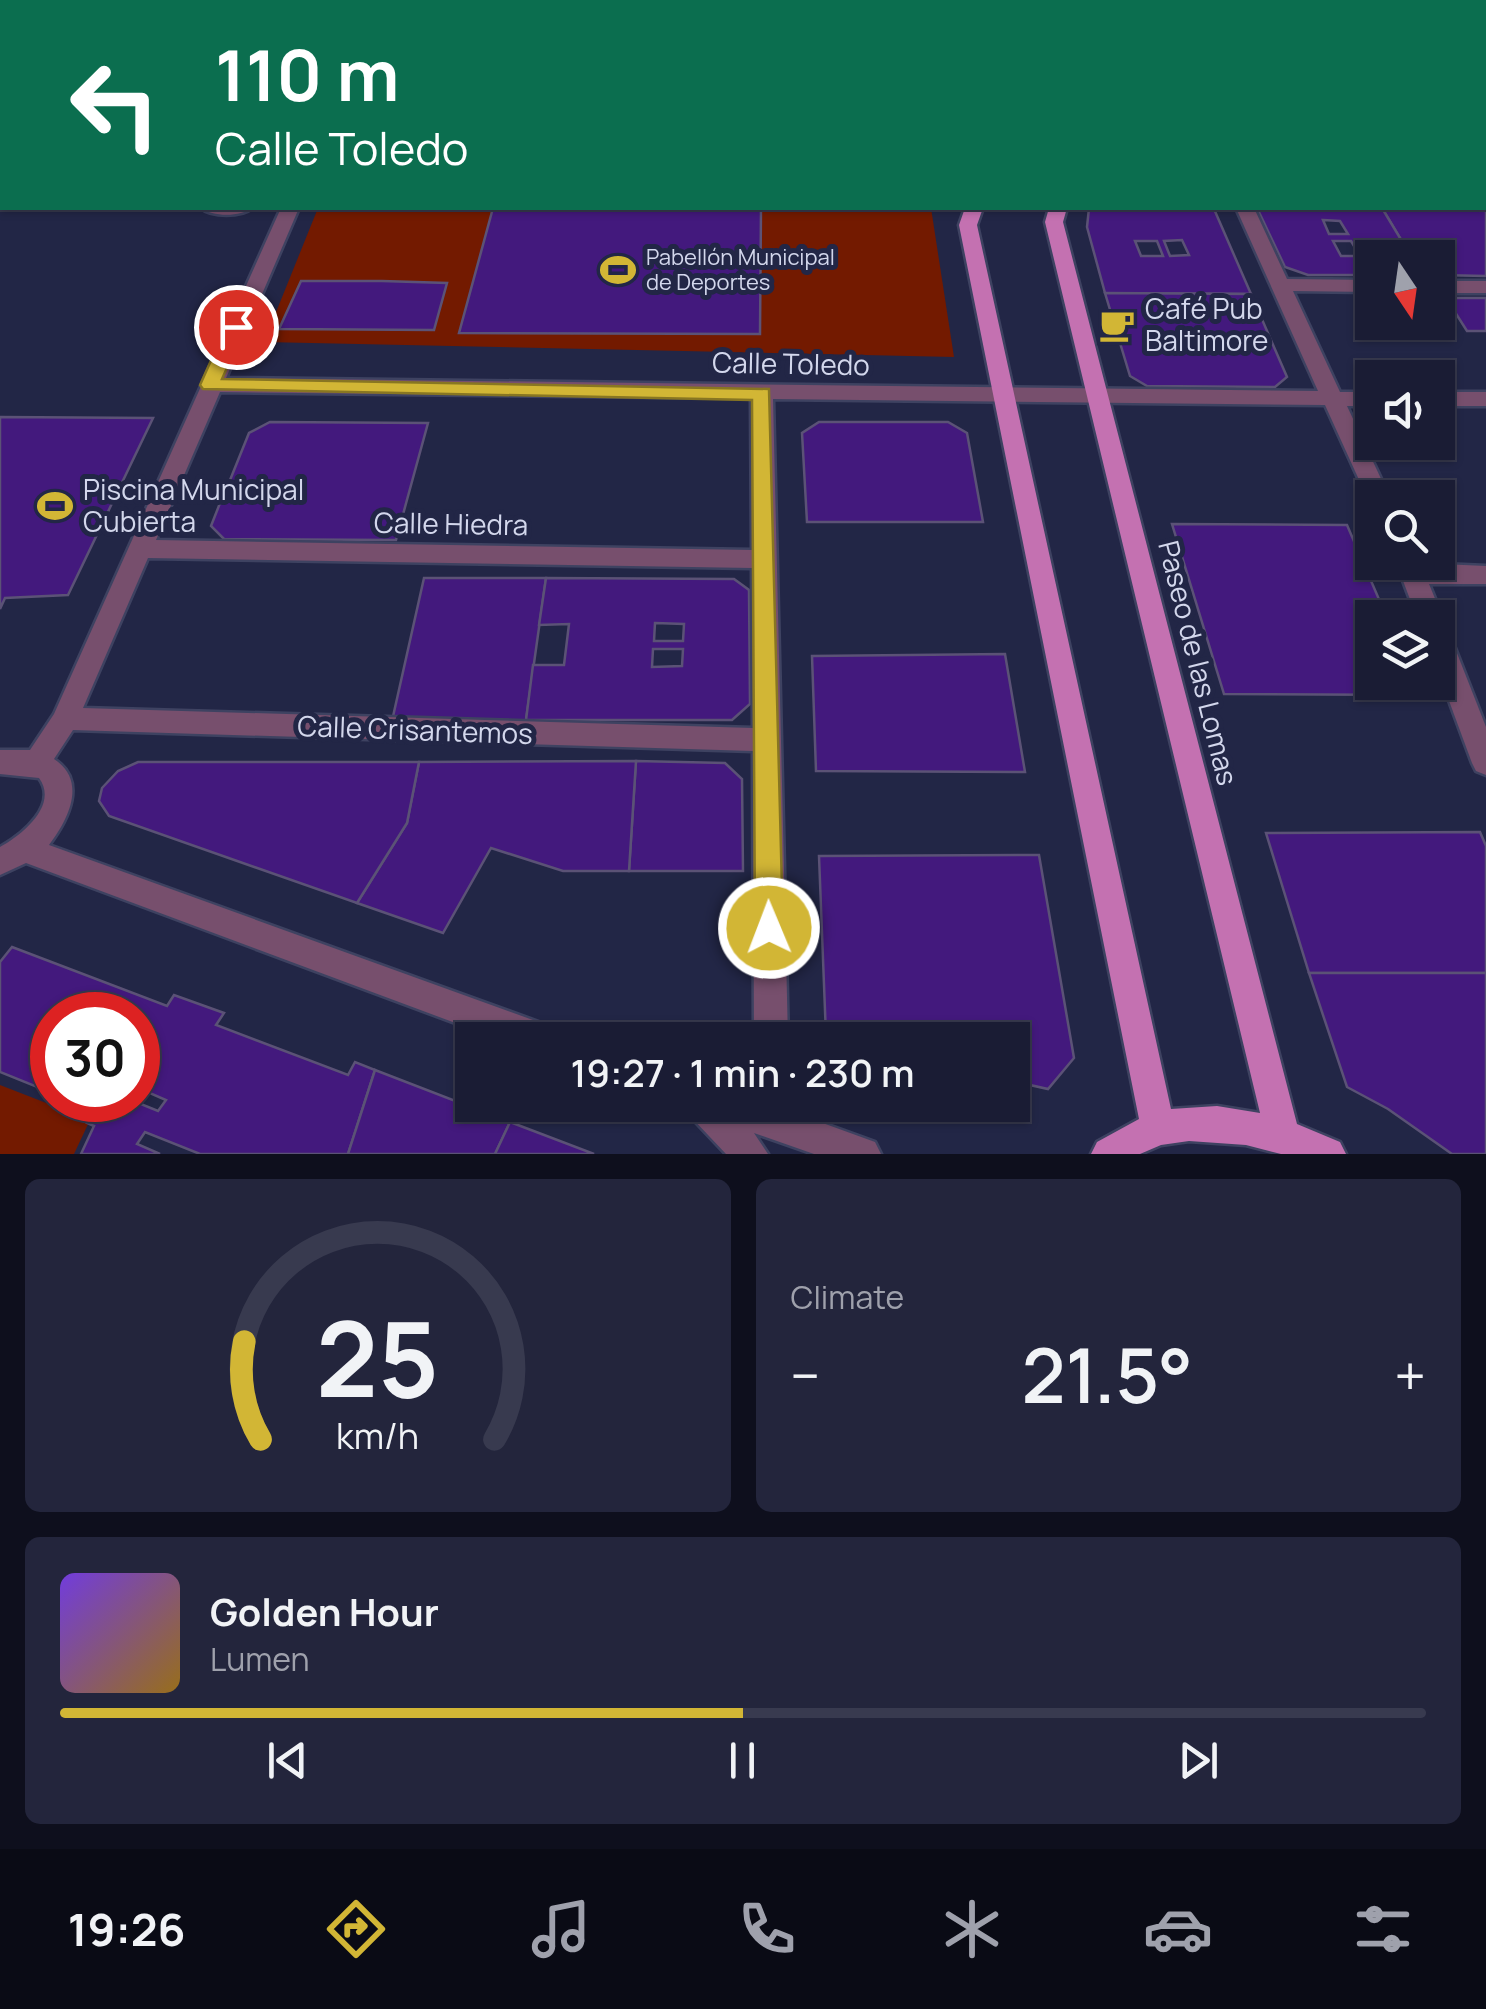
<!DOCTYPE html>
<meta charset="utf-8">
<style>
body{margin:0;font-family:Manrope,sans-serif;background:#23253c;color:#f1f3f6;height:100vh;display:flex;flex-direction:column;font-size:38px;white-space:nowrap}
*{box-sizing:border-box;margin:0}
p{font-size:32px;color:#9fa1ac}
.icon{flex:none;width:55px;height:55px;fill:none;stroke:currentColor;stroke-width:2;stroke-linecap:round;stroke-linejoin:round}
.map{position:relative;height:1154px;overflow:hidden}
.sheet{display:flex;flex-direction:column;gap:25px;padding:25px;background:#0e0f1d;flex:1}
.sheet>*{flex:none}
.hud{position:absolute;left:0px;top:0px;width:1488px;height:210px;box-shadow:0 2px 8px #0004,0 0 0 2px #383a4f;background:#0b6e4f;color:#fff;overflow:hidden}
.needle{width:65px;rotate:167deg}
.controls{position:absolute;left:1355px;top:240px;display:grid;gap:20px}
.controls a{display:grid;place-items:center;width:100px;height:100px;border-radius:0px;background:#1a1c34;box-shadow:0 2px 8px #0004,0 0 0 2px #383a4f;font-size:50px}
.speed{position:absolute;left:30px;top:992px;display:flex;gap:20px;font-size:50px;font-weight:700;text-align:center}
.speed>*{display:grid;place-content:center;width:130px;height:130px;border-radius:50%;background:#1a1c34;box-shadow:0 2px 8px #0004,0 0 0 2px #383a4f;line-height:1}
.speed .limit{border:15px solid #d22;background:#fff;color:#111}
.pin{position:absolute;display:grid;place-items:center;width:85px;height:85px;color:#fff;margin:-42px;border:5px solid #fff;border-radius:50%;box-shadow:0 2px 10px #0007}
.me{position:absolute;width:110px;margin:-55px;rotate:359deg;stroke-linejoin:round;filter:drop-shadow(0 0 8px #0008)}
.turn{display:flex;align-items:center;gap:35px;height:210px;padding:0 50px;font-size:45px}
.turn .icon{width:130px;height:130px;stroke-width:2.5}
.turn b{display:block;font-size:70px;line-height:85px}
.big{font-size:75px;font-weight:600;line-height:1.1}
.sheet .tile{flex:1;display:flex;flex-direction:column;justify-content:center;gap:15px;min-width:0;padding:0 35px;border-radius:15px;background:#23253c}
.sheet .dial{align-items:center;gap:0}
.dial svg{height:260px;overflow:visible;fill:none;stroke:#383a4f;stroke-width:7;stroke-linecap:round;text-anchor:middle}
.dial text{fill:#f1f3f6;stroke:none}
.song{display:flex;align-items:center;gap:30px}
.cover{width:120px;height:120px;border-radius:15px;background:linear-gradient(135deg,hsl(260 70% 55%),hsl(40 70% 35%))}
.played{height:10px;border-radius:5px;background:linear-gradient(90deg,#d2b635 50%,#383a4f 50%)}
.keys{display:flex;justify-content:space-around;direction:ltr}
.heat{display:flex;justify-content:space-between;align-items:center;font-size:55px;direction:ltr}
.sheet .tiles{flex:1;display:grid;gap:25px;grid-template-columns:1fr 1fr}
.tile:last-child{grid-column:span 2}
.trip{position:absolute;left:455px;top:1022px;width:575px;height:100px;border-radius:0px;background:#1a1c34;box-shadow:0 2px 8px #0004,0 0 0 2px #383a4f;font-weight:600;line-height:100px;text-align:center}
.tabs{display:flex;height:160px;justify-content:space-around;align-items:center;background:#0a0b15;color:#9fa1ac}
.tabs .icon{width:70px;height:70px}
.tabs .active{color:#d2b635}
.tabs b{font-size:45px;color:#f1f3f6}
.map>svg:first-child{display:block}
.green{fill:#731a00}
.building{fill:#43197d;stroke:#5b5276;stroke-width:2.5;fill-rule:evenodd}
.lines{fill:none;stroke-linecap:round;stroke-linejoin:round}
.minor-casing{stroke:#3e4261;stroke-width:5}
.major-casing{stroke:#3e4261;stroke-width:5}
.minor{fill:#774f6d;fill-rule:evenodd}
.major{fill:#c471b1;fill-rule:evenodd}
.route{fill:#d2b635;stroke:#887622;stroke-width:2.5}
.labels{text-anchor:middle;stroke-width:10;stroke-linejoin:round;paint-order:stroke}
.far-poi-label{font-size:22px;fill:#d3d7ec;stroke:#222646;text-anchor:start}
.poi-label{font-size:28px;fill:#d3d7ec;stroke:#222646;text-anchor:start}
.street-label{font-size:28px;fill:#d3d7ec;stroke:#222646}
</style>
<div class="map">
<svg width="1486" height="1154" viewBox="0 0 1486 1154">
<rect width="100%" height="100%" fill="#222646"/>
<g class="green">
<polygon points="399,0 1102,0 1103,2 398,2"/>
<polygon points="318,208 931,208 954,357 264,342"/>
<polygon points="0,1085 90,1120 74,1154 0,1154"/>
</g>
<g class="building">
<polygon points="1219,0 1387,0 1391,2 1208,2"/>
<polygon points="0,43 2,43 0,142"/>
<polygon points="1486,202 1486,276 1438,275 1438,258 1412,258 1382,208 1485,208"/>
<polygon points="493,208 761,208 760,334 459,333"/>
<path d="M 1089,208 L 1214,209 L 1251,294 L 1105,293 L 1087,227 ZM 1182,240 L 1189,255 L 1170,256 L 1164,241 ZM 1135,241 L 1157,241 L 1163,256 L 1141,256 Z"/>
<path d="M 1262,208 L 1382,208 L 1412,258 L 1372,258 L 1372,275 L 1308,275 L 1285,267 L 1258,210 ZM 1323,220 L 1340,221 L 1348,234 L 1329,234 ZM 1333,241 L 1351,241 L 1360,256 L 1341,256 Z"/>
<polygon points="301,281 382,281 447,283 434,330 279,329"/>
<polygon points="1105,293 1251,294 1287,377 1275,387 1147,386 1130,376"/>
<polygon points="1446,298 1486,298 1486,331 1467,331"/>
<polygon points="0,417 153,418 68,595 5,598 0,609"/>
<polygon points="270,422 428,423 396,540 224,539 211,526 222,498 233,498 235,495 224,495 249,433"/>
<polygon points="819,422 948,422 967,433 983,522 807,522 802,433"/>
<polygon points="1172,524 1347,525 1387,618 1372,618 1372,682 1415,682 1421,695 1224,694"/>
<polygon points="424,578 546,578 526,720 392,721"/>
<path d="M 546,578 L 734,579 L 749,590 L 750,704 L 732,720 L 526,720 L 533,665 L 564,665 L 569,624 L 539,625 ZM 655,623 L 684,624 L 683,641 L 654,641 ZM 653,649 L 683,649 L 682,666 L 652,667 Z"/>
<polygon points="1005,654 1025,772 816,771 812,656"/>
<polygon points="636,761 725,763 742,779 743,871 629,871"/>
<polygon points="636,761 629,871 563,871 491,848 443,933 357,903 407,823 419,762"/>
<polygon points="138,762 419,762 407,823 357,903 109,816 99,801 102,788 118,771"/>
<polygon points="1480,832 1486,846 1486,973 1309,973 1266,833"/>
<polygon points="1039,855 1074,1058 1048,1089 1012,1081 1012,1040 845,1040 826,1036 819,856"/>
<polygon points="12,947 167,1006 174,995 224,1013 216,1025 348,1075 355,1062 375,1070 348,1154 200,1154 145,1132 137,1144 160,1154 81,1154 94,1126 87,1123 95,1111 69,1100 131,1100 158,1111 166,1100 138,1088 138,1015 52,1015 52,1093 0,1072 0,962"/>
<polygon points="1309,973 1486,973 1486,1154 1452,1154 1388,1109 1347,1087"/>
<polygon points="375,1070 510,1122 495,1154 348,1154"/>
<polygon points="510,1122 594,1154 495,1154"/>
</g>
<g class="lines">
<defs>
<g id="minor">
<polygon points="202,0 228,0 229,2 203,2"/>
<polygon points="1136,0 1150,0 1151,2 1137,2"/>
<rect x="0" y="29" width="2" height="10"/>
<rect x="1485" y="124" width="1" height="11"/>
<rect x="1485" y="187" width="1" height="10"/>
<rect x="0" y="190" width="2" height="10"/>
<path d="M 201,208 L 252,208 C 241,217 212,217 201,208 Z"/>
<path d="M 281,208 L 299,208 L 226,378 L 1318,391 L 1236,208 L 1254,208 L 1287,279 L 1372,280 L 1372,292 L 1293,291 L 1340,392 L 1372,392 L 1372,406 L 1347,406 L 1390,498 L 1372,498 L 1370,504 L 1325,405 L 773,399 L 788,1040 L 754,1040 L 753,751 L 73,730 L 54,759 C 88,781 68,820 49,845 L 544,1024 L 556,1029 L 561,1040 L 501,1040 L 26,863 L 0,875 L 0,847 C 22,835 59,805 39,778 L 0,774 L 0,750 L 30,750 L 54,714 ZM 220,392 L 751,398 L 752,550 L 156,540 ZM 148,558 L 752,568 L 753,728 L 83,708 Z"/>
<rect x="1438" y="281" width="48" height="12"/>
<rect x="1438" y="392" width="48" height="14"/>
<polygon points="1396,562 1486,566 1486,584 1429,584 1443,618 1438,625 1438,618 1417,618"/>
<polygon points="1438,628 1447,631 1451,638 1486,727 1486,775 1476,771 1472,763 1438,671"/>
<polygon points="686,1105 773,1105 875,1142 881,1154 814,1154 754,1133 768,1154 726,1154 691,1117"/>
</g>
<g id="major">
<rect x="1485" y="11" width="1" height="10"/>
<rect x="1485" y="45" width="1" height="10"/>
<polygon points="965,208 983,208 977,225 1171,1109 1217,1106 1260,1113 1045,222 1049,208 1067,208 1063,222 1297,1124 1340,1142 1346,1154 1281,1154 1246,1145 1189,1141 1161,1145 1140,1154 1091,1154 1097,1142 1139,1119 959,225"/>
</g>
</defs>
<use href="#minor" class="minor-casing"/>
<use href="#major" class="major-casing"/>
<use href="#minor" class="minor"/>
<use href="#major" class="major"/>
</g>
<polygon class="route" points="236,321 245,327 222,379 769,389 783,928 779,937 769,940 759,937 755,928 752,400 203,389 200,385 226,327"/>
<defs>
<symbol id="stadium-bare" viewBox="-9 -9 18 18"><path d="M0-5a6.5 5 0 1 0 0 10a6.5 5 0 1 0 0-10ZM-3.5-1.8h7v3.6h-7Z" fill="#d2b635" stroke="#222646" stroke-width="2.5" paint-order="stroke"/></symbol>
<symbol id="cafe-bare" viewBox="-9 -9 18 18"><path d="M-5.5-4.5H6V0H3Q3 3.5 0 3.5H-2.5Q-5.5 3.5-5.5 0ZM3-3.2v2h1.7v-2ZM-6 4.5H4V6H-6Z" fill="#d2b635" stroke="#222646" stroke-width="2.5" paint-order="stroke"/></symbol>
</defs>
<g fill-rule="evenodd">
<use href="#stadium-bare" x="593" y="245" width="50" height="50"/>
<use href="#cafe-bare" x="1092" y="300" width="50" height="50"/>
<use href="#stadium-bare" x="30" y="481" width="50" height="50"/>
</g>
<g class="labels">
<g class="far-poi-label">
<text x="646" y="265">Pabellón Municipal<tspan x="646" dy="25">de Deportes</tspan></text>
</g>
<g class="poi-label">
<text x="1145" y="319">Café Pub<tspan x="1145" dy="32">Baltimore</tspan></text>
<text x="83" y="500">Piscina Municipal<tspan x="83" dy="32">Cubierta</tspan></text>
</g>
<g class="street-label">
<text transform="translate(791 364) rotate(1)" y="10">Calle Toledo</text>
<text transform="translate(451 524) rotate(1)" y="10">Calle Hiedra</text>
<text transform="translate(1198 663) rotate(76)" y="10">Paseo de las Lomas</text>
<text transform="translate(415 730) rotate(2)" y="10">Calle Crisantemos</text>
</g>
</g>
</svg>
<div class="controls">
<a><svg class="needle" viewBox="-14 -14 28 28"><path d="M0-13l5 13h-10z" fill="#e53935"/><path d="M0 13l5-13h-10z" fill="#9fa1ac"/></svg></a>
<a><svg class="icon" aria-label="sound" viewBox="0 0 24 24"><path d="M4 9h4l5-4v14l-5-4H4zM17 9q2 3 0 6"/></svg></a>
<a><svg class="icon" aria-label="search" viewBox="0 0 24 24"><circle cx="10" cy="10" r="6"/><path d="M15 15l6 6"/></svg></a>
<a><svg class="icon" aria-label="layers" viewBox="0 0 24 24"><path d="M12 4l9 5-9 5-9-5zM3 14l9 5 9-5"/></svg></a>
</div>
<div class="speed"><div class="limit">30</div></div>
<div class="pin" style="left:236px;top:327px;background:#d93025"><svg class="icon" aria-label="arrive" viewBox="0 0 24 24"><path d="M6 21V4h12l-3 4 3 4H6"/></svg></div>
<svg class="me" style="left:769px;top:928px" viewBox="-20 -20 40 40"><circle r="17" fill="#d2b635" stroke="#fff" stroke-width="3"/><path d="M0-11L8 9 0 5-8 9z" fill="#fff"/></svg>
<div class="trip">19:27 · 1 min · 230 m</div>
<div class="hud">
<div class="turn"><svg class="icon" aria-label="left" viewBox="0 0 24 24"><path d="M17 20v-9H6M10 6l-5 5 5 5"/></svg><div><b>110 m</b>Calle Toledo</div></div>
</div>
</div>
<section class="sheet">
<div class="tiles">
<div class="tile dial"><svg viewBox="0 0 100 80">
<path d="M14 69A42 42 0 1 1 86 69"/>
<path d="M14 69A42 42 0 0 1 9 39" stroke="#d2b635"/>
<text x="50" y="56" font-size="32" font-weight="700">25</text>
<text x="50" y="72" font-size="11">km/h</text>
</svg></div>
<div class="tile"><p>Climate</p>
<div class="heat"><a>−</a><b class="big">21.5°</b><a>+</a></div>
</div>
<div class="tile">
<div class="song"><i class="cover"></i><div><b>Golden Hour</b><p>Lumen</p></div></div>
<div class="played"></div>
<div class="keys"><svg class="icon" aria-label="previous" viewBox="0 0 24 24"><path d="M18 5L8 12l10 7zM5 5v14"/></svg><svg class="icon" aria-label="pause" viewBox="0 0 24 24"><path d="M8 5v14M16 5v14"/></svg><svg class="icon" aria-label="next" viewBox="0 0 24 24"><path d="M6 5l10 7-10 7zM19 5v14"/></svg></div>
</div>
</div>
</section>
<nav class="tabs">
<b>19:26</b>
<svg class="icon active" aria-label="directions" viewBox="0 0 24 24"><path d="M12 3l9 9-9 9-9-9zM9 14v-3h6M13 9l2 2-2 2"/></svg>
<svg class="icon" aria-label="music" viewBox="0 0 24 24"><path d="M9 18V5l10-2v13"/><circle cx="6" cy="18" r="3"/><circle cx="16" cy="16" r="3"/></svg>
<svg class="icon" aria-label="phone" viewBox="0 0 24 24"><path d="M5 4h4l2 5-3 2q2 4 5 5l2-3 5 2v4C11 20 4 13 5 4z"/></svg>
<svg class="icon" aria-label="climate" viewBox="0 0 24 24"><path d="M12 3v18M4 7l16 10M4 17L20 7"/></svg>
<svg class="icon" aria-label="car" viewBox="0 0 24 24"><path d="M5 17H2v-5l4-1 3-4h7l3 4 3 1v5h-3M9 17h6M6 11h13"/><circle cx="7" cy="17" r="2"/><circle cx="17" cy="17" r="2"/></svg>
<svg class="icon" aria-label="filters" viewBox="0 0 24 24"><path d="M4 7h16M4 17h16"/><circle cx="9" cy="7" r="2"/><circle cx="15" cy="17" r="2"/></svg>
</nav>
